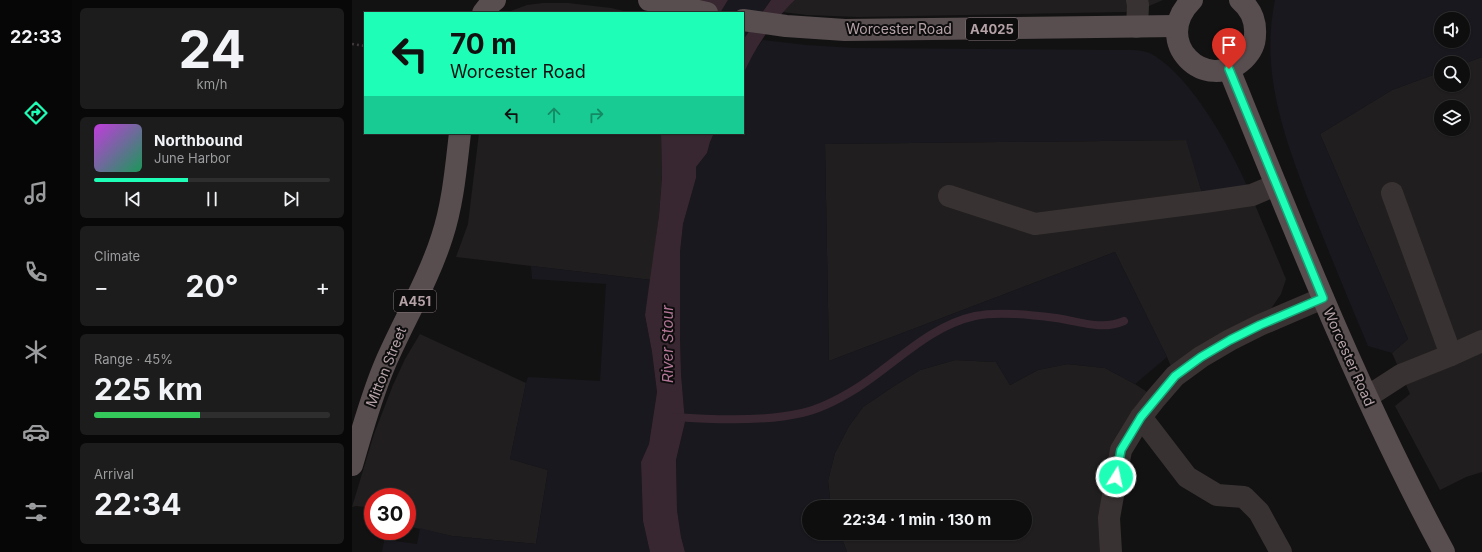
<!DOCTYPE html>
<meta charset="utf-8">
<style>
body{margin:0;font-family:Inter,sans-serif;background:#1c1c1c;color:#f1f3f6;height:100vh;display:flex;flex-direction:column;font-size:15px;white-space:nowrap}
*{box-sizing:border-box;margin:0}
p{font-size:13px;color:#9b9c9e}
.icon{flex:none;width:22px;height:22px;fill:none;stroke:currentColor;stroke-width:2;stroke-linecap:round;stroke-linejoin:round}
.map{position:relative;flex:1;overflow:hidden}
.panel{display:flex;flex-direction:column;gap:8px;padding:8px;background:#080808;width:280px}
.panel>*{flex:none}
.banner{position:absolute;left:12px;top:12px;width:380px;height:122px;border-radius:0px;box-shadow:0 1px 3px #0004,0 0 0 1px #2e2e2e;background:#1ffeb7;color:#111;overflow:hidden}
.buttons{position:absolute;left:1082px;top:12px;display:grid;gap:8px}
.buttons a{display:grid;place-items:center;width:36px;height:36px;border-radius:50%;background:#0e0e0e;box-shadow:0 1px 3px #0004,0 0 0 1px #2e2e2e;font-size:20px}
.speed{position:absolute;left:12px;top:488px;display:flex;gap:8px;font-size:20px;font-weight:700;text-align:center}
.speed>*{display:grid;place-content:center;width:52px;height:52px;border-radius:50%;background:#0e0e0e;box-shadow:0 1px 3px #0004,0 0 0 1px #2e2e2e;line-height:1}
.speed .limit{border:6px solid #d22;background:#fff;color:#111}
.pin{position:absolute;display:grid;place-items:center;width:34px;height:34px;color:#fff;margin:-41px -17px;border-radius:50% 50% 50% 0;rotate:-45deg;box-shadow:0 0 4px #0007}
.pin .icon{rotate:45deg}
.me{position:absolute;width:44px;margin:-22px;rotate:10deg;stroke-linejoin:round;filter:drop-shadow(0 0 3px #0008)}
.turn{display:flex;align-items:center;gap:14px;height:84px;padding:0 20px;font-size:18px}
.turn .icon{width:52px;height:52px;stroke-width:2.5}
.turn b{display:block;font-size:28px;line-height:34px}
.lanes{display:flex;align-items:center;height:38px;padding:0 20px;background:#0003;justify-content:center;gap:20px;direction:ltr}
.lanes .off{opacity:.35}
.big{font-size:30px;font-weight:700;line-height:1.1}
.panel .tile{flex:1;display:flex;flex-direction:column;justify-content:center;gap:6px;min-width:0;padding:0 14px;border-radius:6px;background:#1c1c1c}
.panel .dial{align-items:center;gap:0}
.dial b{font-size:52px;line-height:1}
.song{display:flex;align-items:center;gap:12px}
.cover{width:48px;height:48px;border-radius:6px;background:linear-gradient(135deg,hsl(290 70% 55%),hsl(150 70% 35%))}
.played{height:4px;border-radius:2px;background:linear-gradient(90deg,#1ffeb7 40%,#2e2e2e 40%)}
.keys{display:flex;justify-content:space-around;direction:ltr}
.heat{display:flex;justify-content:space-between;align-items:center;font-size:22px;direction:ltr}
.charge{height:6px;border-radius:3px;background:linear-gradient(90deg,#34c759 45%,#2e2e2e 0)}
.trip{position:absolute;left:450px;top:500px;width:230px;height:40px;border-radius:20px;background:#0e0e0e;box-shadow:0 1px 3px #0004,0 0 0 1px #2e2e2e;font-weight:700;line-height:40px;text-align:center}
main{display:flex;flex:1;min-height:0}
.tab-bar{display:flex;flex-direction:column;width:72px;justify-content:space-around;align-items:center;background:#060606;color:#9b9c9e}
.tab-bar .icon{width:28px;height:28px}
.tab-bar .current{color:#1ffeb7}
.tab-bar b{font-size:18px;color:#f1f3f6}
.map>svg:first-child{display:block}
.built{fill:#201e1e;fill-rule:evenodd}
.green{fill:#19181e;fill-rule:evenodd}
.water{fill:#382730}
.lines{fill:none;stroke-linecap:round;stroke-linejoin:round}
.stream{stroke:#382730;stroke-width:8}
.path{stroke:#40383a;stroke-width:2.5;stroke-dasharray:2 3;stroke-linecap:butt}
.minor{stroke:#393233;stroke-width:22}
.major{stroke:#584e50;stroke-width:22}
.route-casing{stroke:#14a577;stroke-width:10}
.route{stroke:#1ffeb7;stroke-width:7}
.labels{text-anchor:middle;stroke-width:4;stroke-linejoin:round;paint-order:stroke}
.shield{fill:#0e0d0d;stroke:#837579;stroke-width:1}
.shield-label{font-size:13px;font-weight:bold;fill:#b5a2a7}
.street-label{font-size:14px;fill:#b5a2a7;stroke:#0e0d0d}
.water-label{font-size:15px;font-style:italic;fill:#b37696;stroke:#0e0d0d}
</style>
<main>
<nav class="tab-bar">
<b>22:33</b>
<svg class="icon current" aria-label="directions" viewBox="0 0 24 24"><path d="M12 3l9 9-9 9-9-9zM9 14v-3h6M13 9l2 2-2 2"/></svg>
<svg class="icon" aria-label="music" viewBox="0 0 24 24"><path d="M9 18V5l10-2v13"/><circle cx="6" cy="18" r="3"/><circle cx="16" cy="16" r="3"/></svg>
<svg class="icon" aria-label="phone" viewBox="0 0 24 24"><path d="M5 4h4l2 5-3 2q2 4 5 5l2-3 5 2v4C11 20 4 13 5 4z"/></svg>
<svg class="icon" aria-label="climate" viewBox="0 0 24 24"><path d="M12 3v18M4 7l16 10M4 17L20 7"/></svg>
<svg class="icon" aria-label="car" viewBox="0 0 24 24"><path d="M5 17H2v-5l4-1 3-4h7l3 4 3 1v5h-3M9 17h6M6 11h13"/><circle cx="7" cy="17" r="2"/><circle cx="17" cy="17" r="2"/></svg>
<svg class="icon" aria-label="filters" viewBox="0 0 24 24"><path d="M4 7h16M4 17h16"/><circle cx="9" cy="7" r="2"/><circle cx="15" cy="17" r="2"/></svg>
</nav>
<section class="panel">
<div class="tile dial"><b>24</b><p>km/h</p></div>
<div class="tile">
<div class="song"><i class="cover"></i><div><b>Northbound</b><p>June Harbor</p></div></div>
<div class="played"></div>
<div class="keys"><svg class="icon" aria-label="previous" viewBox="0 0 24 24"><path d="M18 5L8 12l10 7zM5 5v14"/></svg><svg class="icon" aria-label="pause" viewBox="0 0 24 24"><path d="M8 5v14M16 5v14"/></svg><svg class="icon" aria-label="next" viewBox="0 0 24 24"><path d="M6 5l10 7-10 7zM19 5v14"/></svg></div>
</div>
<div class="tile"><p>Climate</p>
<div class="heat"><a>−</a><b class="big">20°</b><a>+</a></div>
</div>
<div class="tile"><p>Range · 45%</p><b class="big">225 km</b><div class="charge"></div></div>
<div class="tile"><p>Arrival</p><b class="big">22:34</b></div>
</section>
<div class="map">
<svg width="1130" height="552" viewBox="0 0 1130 552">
<rect width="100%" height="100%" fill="#131212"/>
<g class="built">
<polygon points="443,0 811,0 795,7 773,12 506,17 455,15 430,12"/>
<polygon points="191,3 216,3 259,8 281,13 153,13 175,5"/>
<path d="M 1130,57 L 1130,472 L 1114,477 L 1088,490 L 1043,406 L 1058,394 L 1040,353 L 1056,339 L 968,134 L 1040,90 L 1089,72 L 1089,85 L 1111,85 L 1111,64 ZM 1089,107 L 1111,107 L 1111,129 L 1089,129 Z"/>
<polygon points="127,133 309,133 310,177 307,215 299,280 104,257 116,224"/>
<polygon points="835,140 850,193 901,200 934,279 929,294 908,325 823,376 815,357 763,252 477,361 473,144"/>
<polygon points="68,334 174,383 158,459 196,470 184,544 100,536 55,526 55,497 21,497 21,508 4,506 0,507 22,434 41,385 53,359"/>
<polygon points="603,360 644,362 658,385 686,370 715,364 753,368 783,384 804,398 769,450 759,552 495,552 488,533 673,533 673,507 479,507 476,481 483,453 497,426 511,407 542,386 568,370"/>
</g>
<g class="green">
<polygon points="376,0 419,0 391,40 391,13 368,13"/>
<path d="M 923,0 L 1130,0 L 1130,57 L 1111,64 L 1111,63 L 1089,63 L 1089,72 L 1040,90 L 968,134 L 1056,339 L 1040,353 L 1016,346 C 998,303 980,260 963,217 C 936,147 907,77 923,0 ZM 1089,19 L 1111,19 L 1111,41 L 1089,41 Z"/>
<path d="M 411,40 L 454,45 L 502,48 L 773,50 C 783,50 794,50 803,56 C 841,80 878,147 896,188 L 850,193 L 834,140 L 473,144 L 477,361 L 763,252 L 815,357 L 783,384 L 753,368 L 716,364 L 686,370 L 658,385 L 644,362 L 603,360 L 568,370 L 542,386 L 511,407 L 497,426 L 483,453 L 476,481 L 479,507 L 457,507 L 457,533 L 488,533 L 495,552 L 333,552 L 329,537 L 325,510 L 324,460 L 333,422 L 329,374 L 328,337 L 328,252 L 331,224 L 344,178 L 344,167 L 355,153 L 358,142 L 362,133 L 391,133 L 391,75 L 399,56 Z"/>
<polygon points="179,266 299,280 293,315 300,352 305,392 297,444 289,462 291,521 298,552 30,552 34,531 44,531 43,541 65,544 68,528 100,536 184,544 196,470 158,459 174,383 176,377 248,381 254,284 180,279"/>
</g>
<g class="water">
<polygon points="332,0 376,0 368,13 325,13"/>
<path d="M 419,0 L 443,0 C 422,20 402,48 391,75 L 391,40 Z"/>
<polygon points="309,133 362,133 358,142 355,153 344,167 344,178 331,224 328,252 328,337 329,374 333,422 324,460 325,510 329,537 333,552 298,552 291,521 289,462 297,444 305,392 300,352 293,315 307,215 310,177"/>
</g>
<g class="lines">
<path class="stream" d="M 323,417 C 363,420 411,422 450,413 C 468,409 489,398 505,388 C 543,364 577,326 623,316 C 646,311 680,315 704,318 C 727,321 749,331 772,321"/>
<polyline class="path" points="0,44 13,46"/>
<g class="minor">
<polyline points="785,0 786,5 785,27"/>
<polyline points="597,196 683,224 853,202 900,195 924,185"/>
<polyline points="1099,355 1130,341"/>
<polyline points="1015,397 1049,375 1099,355 1040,193"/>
<polyline points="789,417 835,477 865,495 892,497 907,512 929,552"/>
<polyline points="759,552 757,518 769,450 789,417 804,398 823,376 849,357 878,340 908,325 971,298"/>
</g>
<g class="major">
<polyline points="297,0 355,13"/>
<path d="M 840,0 C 798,42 854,95 892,59 C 898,53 903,44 903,35 C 904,21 899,9 888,0"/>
<polyline points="131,13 138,4 143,0"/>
<polyline points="391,20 434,26 493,30 825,26"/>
<path d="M 877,69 C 943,232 1008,397 1092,552"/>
<path d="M 0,465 C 10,431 19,397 33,364 C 51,322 76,281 90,237 C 101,204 104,167 108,133"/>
</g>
</g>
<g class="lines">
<defs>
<polyline id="route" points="764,477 769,450 789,417 823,376 849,357 878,340 908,325 971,298 877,69"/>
</defs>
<use href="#route" class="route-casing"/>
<use href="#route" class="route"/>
</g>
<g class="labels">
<g class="shield">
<rect x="614" y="18" width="52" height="22" rx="3"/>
<rect x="42" y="290" width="42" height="22" rx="3"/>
</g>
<g class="shield-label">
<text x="640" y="34">A4025</text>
<text x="63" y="306">A451</text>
</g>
<g class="street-label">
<text x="547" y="34">Worcester Road</text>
<text transform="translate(997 357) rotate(66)" y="5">Worcester Road</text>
<text transform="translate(34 367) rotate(-68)" y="5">Mitton Street</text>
</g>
<g class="water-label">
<text transform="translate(316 344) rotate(-90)" y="5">River Stour</text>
</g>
</g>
</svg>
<div class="buttons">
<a><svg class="icon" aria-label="sound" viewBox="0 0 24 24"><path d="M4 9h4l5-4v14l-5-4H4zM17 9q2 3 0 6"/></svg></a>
<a><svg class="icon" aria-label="search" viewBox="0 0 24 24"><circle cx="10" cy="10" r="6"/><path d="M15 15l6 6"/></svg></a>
<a><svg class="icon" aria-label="layers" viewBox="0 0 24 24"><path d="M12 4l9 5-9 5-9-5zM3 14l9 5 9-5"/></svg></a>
</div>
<div class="speed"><div class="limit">30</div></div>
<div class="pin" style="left:877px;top:69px;background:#d93025"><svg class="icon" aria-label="arrive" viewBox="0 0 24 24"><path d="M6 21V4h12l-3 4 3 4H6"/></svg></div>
<svg class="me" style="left:764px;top:477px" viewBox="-20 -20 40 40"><circle r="17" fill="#1ffeb7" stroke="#fff" stroke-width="3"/><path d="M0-11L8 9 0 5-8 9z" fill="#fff"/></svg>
<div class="trip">22:34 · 1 min · 130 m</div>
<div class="banner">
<div class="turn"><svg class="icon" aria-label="left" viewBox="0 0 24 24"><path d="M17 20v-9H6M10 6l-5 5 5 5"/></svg><div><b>70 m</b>Worcester Road</div></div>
<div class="lanes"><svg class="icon" aria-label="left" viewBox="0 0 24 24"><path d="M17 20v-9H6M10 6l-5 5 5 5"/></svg><svg class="icon off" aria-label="ahead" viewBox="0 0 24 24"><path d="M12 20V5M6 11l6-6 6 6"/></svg><svg class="icon off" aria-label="right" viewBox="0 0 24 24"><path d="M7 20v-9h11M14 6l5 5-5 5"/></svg></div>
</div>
</div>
</main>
